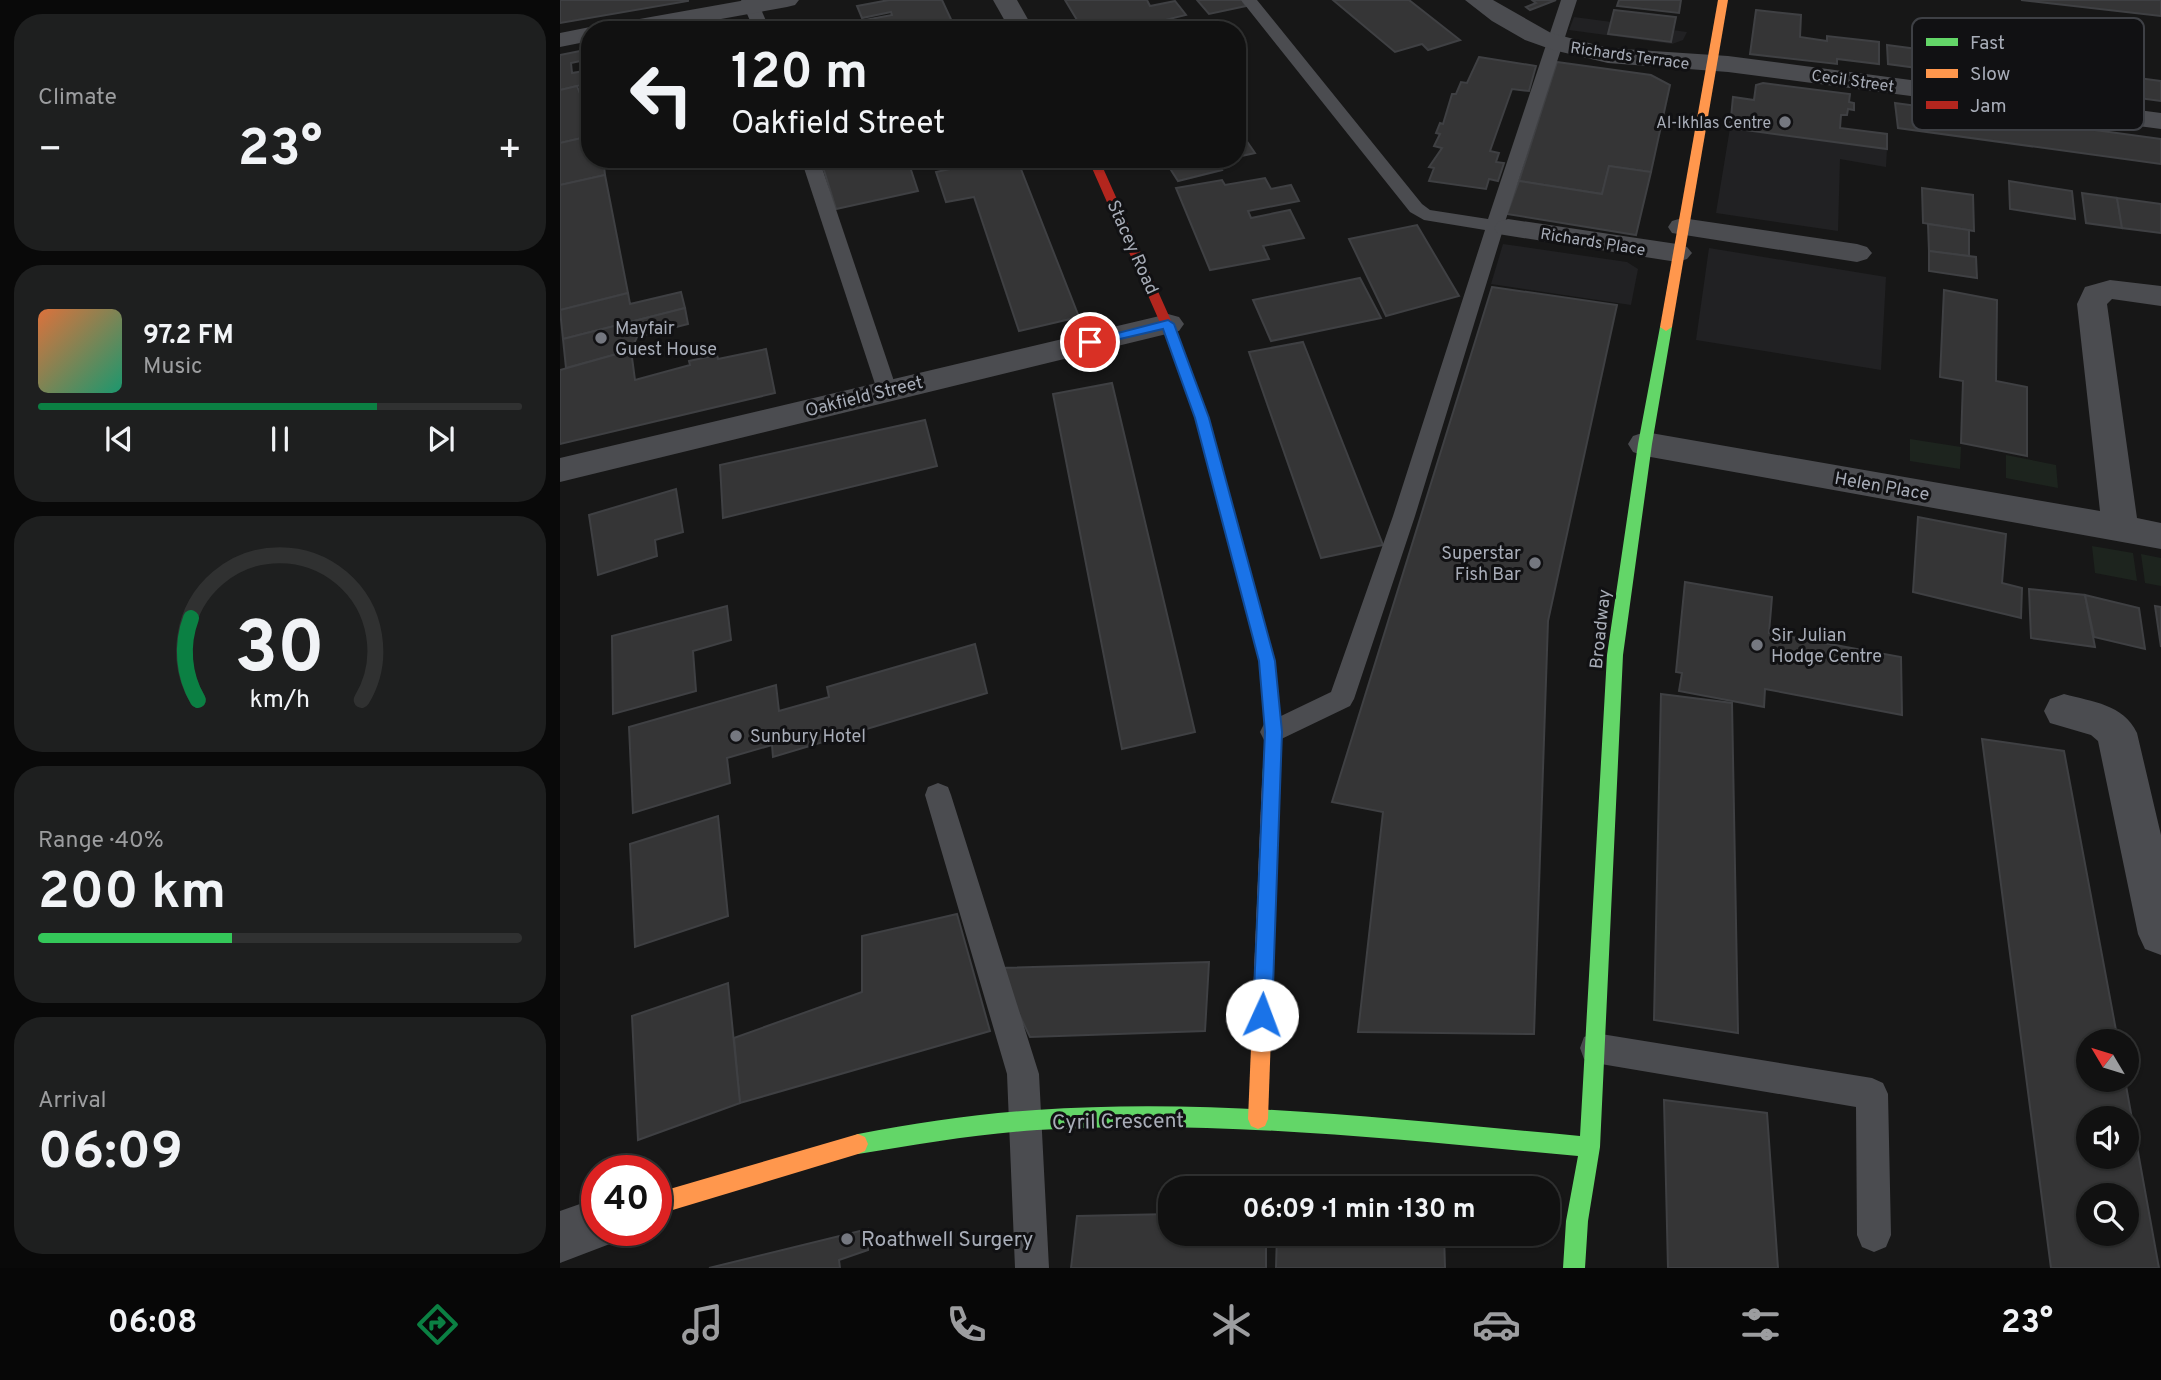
<!DOCTYPE html>
<meta charset="utf-8">
<style>
body{margin:0;font-family:Overpass,sans-serif;background:#1e1f1f;color:#f1f3f6;height:100vh;display:flex;flex-direction:column;font-size:26px;white-space:nowrap}
*{box-sizing:border-box;margin:0}
p{font-size:23px;color:#9c9d9f}
.icon{flex:none;width:38px;height:38px;fill:none;stroke:currentColor;stroke-width:2;stroke-linecap:round;stroke-linejoin:round}
.map{position:relative;flex:1;overflow:hidden}
.details{display:flex;flex-direction:column;gap:14px;padding:14px;background:#090909;width:560px}
.details>*{flex:none}
.top-card{position:absolute;left:21px;top:21px;width:665px;height:147px;border-radius:28px;box-shadow:0 2px 5px #0004,0 0 0 2px #303131;background:#111;color:#f1f3f6;overflow:hidden}
.needle{width:46px;rotate:308deg}
.tools{position:absolute;left:1516px;top:1029px;display:grid;gap:14px}
.tools a{display:grid;place-items:center;width:63px;height:63px;border-radius:50%;background:#111;box-shadow:0 2px 5px #0004,0 0 0 2px #303131;font-size:35px}
.speed{position:absolute;left:21px;top:1155px;display:flex;gap:14px;font-size:35px;font-weight:700;text-align:center}
.speed>*{display:grid;place-content:center;width:91px;height:91px;border-radius:50%;background:#111;box-shadow:0 2px 5px #0004,0 0 0 2px #303131;line-height:1}
.speed .limit{border:10px solid #d22;background:#fff;color:#111}
.pin{position:absolute;display:grid;place-items:center;width:60px;height:60px;color:#fff;margin:-30px;border:4px solid #fff;border-radius:50%;box-shadow:0 2px 7px #0007}
.me{position:absolute;width:77px;margin:-38px;rotate:2deg;stroke-linejoin:round;filter:drop-shadow(0 0 5px #0008)}
.turn{display:flex;align-items:center;gap:24px;height:147px;padding:0 35px;font-size:32px}
.turn .icon{width:91px;height:91px;stroke-width:2.5}
.turn b{display:block;font-size:49px;line-height:60px}
.big{font-size:52px;font-weight:700;line-height:1.1}
.details .card{flex:1;display:flex;flex-direction:column;justify-content:center;gap:10px;min-width:0;padding:0 24px;border-radius:28px;background:#1e1f1f}
.details .dial{align-items:center;gap:0}
.dial svg{height:182px;overflow:visible;fill:none;stroke:#303131;stroke-width:7;stroke-linecap:round;text-anchor:middle}
.dial text{fill:#f1f3f6;stroke:none}
.song{display:flex;align-items:center;gap:21px}
.cover{width:84px;height:84px;border-radius:10px;background:linear-gradient(135deg,hsl(20 70% 55%),hsl(160 70% 35%))}
.played{height:7px;border-radius:4px;background:linear-gradient(90deg,#0b8043 70%,#303131 70%)}
.keys{display:flex;justify-content:space-around;direction:ltr}
.heat{display:flex;justify-content:space-between;align-items:center;font-size:38px;direction:ltr}
.charge{height:10px;border-radius:5px;background:linear-gradient(90deg,#34c759 40%,#303131 0)}
.trip{position:absolute;left:598px;top:1176px;width:402px;height:70px;border-radius:28px;background:#111;box-shadow:0 2px 5px #0004,0 0 0 2px #303131;font-weight:700;line-height:70px;text-align:center}
.menu{display:flex;height:112px;justify-content:space-around;align-items:center;background:#070707;color:#9c9d9f}
.menu .icon{width:49px;height:49px}
.menu .current{color:#0b8043}
.menu b{font-size:32px;color:#f1f3f6}
main{display:flex;flex:1;min-height:0}
.map>svg:first-child{display:block}
.built{fill:#212123}
.green{fill:#1d241e}
.building{fill:#353536;stroke:#3f4043;stroke-width:2;fill-rule:evenodd}
.lines{fill:none;stroke-linecap:round;stroke-linejoin:round}
.lane{fill:#4b4c50;fill-rule:evenodd}
.street{fill:#4b4c50;fill-rule:evenodd}
.fast{fill:#63d668;fill-rule:evenodd}
.slow{fill:#ff974d;fill-rule:evenodd}
.jam{fill:#b3261e;fill-rule:evenodd}
.route{fill:#1a73e8;stroke:#114b97;stroke-width:2}
.poi-dot{fill:#757880;stroke:#111113;stroke-width:2.5}
.labels{text-anchor:middle;stroke-width:6;stroke-linejoin:round;paint-order:stroke}
.far-street-label{font-size:16px;fill:#a8adb8;stroke:#111113}
.far-poi-label{font-size:16px;fill:#a8adb8;stroke:#111113;text-anchor:end}
.street-label{font-size:18px;fill:#a8adb8;stroke:#111113}
.poi-label{font-size:18px;fill:#a8adb8;stroke:#111113;text-anchor:start}
.near-street-label{font-size:21px;fill:#a8adb8;stroke:#111113}
.near-poi-label{font-size:21px;fill:#a8adb8;stroke:#111113;text-anchor:start}
.key{fill:#111113;stroke:#3e4045;stroke-width:2}
.key-label{font-size:19px;fill:#a8adb8}
</style>
<main>
<section class="details">
<div class="card"><p>Climate</p>
<div class="heat"><a>−</a><b class="big">23°</b><a>+</a></div>
</div>
<div class="card">
<div class="song"><i class="cover"></i><div><b>97.2 FM</b><p>Music</p></div></div>
<div class="played"></div>
<div class="keys"><svg class="icon" aria-label="previous" viewBox="0 0 24 24"><path d="M18 5L8 12l10 7zM5 5v14"/></svg><svg class="icon" aria-label="pause" viewBox="0 0 24 24"><path d="M8 5v14M16 5v14"/></svg><svg class="icon" aria-label="next" viewBox="0 0 24 24"><path d="M6 5l10 7-10 7zM19 5v14"/></svg></div>
</div>
<div class="card dial"><svg viewBox="0 0 100 80">
<path d="M14 69A42 42 0 1 1 86 69"/>
<path d="M14 69A42 42 0 0 1 11 33" stroke="#0b8043"/>
<text x="50" y="56" font-size="32" font-weight="700">30</text>
<text x="50" y="72" font-size="11">km/h</text>
</svg></div>
<div class="card"><p>Range · 40%</p><b class="big">200 km</b><div class="charge"></div></div>
<div class="card"><p>Arrival</p><b class="big">06:09</b></div>
</section>
<div class="map">
<svg width="1601" height="1268" viewBox="0 0 1601 1268">
<rect width="100%" height="100%" fill="#171717"/>
<g class="built">
<polygon points="1014,17 1127,32 1123,40 1112,44 1009,30"/>
<polygon points="1170,128 1327,149 1326,167 1280,159 1278,231 1156,213"/>
<polygon points="943,244 1067,262 1078,269 1071,305 931,284"/>
<polygon points="1149,248 1326,277 1321,370 1136,340"/>
</g>
<g class="green">
<polygon points="1350,439 1401,447 1400,469 1350,461"/>
<polygon points="1446,455 1496,465 1498,488 1446,478"/>
<polygon points="1532,546 1573,553 1577,581 1535,573"/>
<polygon points="1581,554 1601,558 1601,586 1585,583"/>
</g>
<g class="building">
<polygon points="0,0 128,0 128,1 0,23"/>
<polygon points="329,0 382,0 396,30 309,30 305,20 332,15 331,12 302,18 297,6"/>
<polygon points="505,0 587,0 590,6 615,1 626,15 564,30 523,30"/>
<polygon points="637,0 682,0 686,6 649,14"/>
<polygon points="773,0 849,0 900,40 868,50 862,44 835,52"/>
<polygon points="972,0 996,0 970,10 966,7 976,3"/>
<polygon points="1059,0 1121,0 1119,13 1057,6"/>
<polygon points="1461,0 1601,0 1601,16"/>
<polygon points="1054,10 1116,17 1111,42 1048,34"/>
<polygon points="1196,10 1241,15 1240,37 1267,41 1267,36 1319,42 1319,64 1277,59 1277,64 1190,54"/>
<polygon points="1327,45 1601,81 1601,101 1328,64"/>
<polygon points="30,49 30,59 11,63 12,73 30,70 30,83 0,90 0,55"/>
<polygon points="919,57 976,66 969,91 952,89 930,151 939,153 936,162 944,163 938,181 929,179 926,189 869,181 874,168 869,167 882,148 874,146 880,134 876,133 880,123 883,124 892,94 896,94 901,82 907,83"/>
<polygon points="997,62 1091,75 1110,85 1091,172 1049,166 1042,194 959,181"/>
<polygon points="1203,83 1290,94 1289,102 1294,103 1294,110 1288,109 1287,115 1281,115 1280,128 1327,134 1327,149 1170,128 1173,97 1194,100 1196,85"/>
<polygon points="17,86 30,120 30,136 0,143 0,90"/>
<polygon points="1335,103 1601,139 1601,164 1338,128"/>
<polygon points="677,127 695,153 677,157"/>
<polygon points="30,136 30,159 73,159 44,166 45,175 0,185 0,143"/>
<polygon points="287,159 335,159 338,167 349,164 358,191 276,209 262,164"/>
<polygon points="437,159 457,159 519,317 459,331 414,197 386,202 376,172"/>
<polygon points="604,159 668,159 657,162 662,170 618,181"/>
<polygon points="1049,166 1091,172 1076,235 947,214 959,181 1042,194"/>
<polygon points="45,175 68,293 0,310 0,185"/>
<polygon points="705,178 711,189 731,185 739,201 688,211 691,218 730,210 744,238 703,246 709,259 650,270 616,188 662,180 665,185"/>
<polygon points="1449,181 1512,191 1515,219 1450,209"/>
<polygon points="1362,188 1413,195 1414,231 1363,223"/>
<polygon points="1522,193 1557,198 1562,228 1526,223"/>
<polygon points="1557,198 1601,204 1601,233 1562,228"/>
<polygon points="1368,224 1409,230 1409,256 1369,251"/>
<polygon points="857,225 899,296 826,316 789,239"/>
<polygon points="1369,251 1416,257 1417,278 1369,271"/>
<polygon points="800,278 821,318 711,341 693,300"/>
<polygon points="932,287 1057,305 988,621 974,1034 798,1032 823,812 772,802"/>
<polygon points="1384,290 1437,300 1436,381 1467,387 1467,456 1401,443 1403,381 1380,377"/>
<polygon points="121,292 125,308 3,339 0,310 68,293 70,304"/>
<polygon points="125,308 128,324 77,337 71,350 6,368 3,339"/>
<polygon points="743,342 823,545 761,558 689,352"/>
<polygon points="206,349 215,393 0,444 0,370 71,350 75,380 130,365 129,361 157,355 158,359"/>
<polygon points="552,383 635,732 562,749 493,394"/>
<polygon points="365,420 377,466 163,518 160,465"/>
<polygon points="116,489 123,532 95,540 97,556 38,575 29,515"/>
<polygon points="1358,517 1446,534 1442,583 1462,588 1461,618 1353,592"/>
<polygon points="1125,582 1212,597 1209,633 1341,657 1342,715 1205,689 1204,707 1119,691 1122,673 1116,672"/>
<polygon points="1469,589 1525,595 1535,647 1471,638"/>
<polygon points="1525,595 1579,608 1585,649 1534,637"/>
<polygon points="167,606 171,640 133,651 136,691 53,714 52,636"/>
<polygon points="1595,606 1601,607 1601,647"/>
<polygon points="415,644 427,693 213,757 212,745 167,758 170,783 73,813 69,727 216,685 219,711 269,697 267,687"/>
<polygon points="1101,694 1172,703 1178,1033 1094,1020"/>
<path d="M 1422,739 L 1504,751 L 1558,1041 L 1528,1041 L 1528,1080 L 1565,1080 L 1599,1268 L 1491,1268 ZM 1528,1118 L 1566,1118 L 1566,1157 L 1528,1157 ZM 1528,1195 L 1566,1195 L 1566,1234 L 1528,1234 Z"/>
<polygon points="158,816 168,916 75,947 70,844"/>
<polygon points="397,914 430,1031 180,1103 174,1038 302,992 302,936"/>
<polygon points="649,962 645,1031 470,1037 437,968"/>
<polygon points="168,983 180,1103 78,1140 72,1016"/>
<polygon points="1104,1100 1207,1113 1218,1268 1108,1268"/>
<polygon points="611,1214 611,1234 706,1234 706,1268 511,1268 517,1216"/>
<polygon points="308,1229 308,1250 279,1260 280,1268 149,1268"/>
<polygon points="717,1234 884,1234 885,1268 716,1268"/>
</g>
<g class="lines">
<g class="lane">
<polygon points="181,0 197,0 210,30 194,30"/>
<polygon points="681,0 697,0 862,204 870,210 928,219 1001,0 1017,0 945,222 957,228 955,232 942,233 855,516 794,699 790,706 713,743 704,740 700,732 704,724 771,692 833,516 925,230 864,220 850,212"/>
<polygon points="241,159 259,159 337,390 334,395 327,397 317,390"/>
<polygon points="378,783 388,787 391,795 479,1074 489,1268 455,1268 447,1074 365,795 368,787"/>
<polygon points="1035,1033 1312,1078 1323,1083 1328,1094 1331,1235 1326,1247 1314,1252 1302,1247 1297,1235 1296,1107 1035,1063 1024,1059 1020,1048 1024,1037"/>
</g>
<g class="street">
<polygon points="186,0 239,0 235,5 227,7 100,30 45,30 48,25 57,23"/>
<polygon points="433,0 457,0 474,30 450,30"/>
<polygon points="905,0 933,0 991,33 1048,48 1168,56 1601,113 1601,129 1168,72 1048,63 993,50 965,40 932,21"/>
<polygon points="30,27 39,30 30,30 30,41 0,47 0,33"/>
<polygon points="1122,218 1297,244 1307,247 1312,253 1307,259 1297,262 1112,233 1108,227 1112,221"/>
<polygon points="948,219 1117,244 1127,247 1132,253 1127,259 1117,262 938,234 934,228 938,222"/>
<polygon points="1550,280 1601,286 1601,306 1552,299 1547,304 1577,518 1601,523 1601,549 1085,456 1073,452 1068,444 1073,436 1085,432 1540,511 1517,304 1525,287"/>
<polygon points="608,314 619,317 624,324 619,331 0,482 0,458"/>
<path d="M 1504,694 C 1533,702 1563,704 1577,733 L 1601,835 L 1601,955 L 1585,949 L 1578,934 L 1538,741 L 1531,735 L 1490,723 L 1484,711 L 1490,699 Z"/>
<polygon points="37,1198 37,1230 61,1230 55,1242 0,1263 0,1211"/>
</g>
<g class="fast">
<path d="M 1106,323 L 1112,327 L 1092,444 L 1063,655 L 1040,1147 L 1028,1221 L 1025,1268 L 1003,1268 L 1006,1221 L 1018,1156 C 839,1140 657,1119 477,1130 C 417,1134 358,1144 298,1154 L 291,1151 L 288,1144 L 291,1137 L 298,1134 C 357,1123 416,1114 476,1110 C 657,1097 840,1120 1020,1136 L 1047,655 L 1078,444 L 1100,327 Z"/>
<polygon points="611,330 617,334 649,418 715,661 721,732 720,785 717,790 711,792 705,790 702,785 705,732 699,661 635,418 605,334"/>
</g>
<g class="slow">
<polygon points="1158,0 1168,0 1112,327 1106,331 1100,327"/>
<polygon points="711,778 717,780 720,785 708,1119 705,1126 698,1129 691,1126 688,1119 702,785 705,780"/>
<polygon points="298,1134 305,1137 308,1144 305,1151 298,1154 96,1215 96,1193"/>
</g>
<polygon class="jam" points="528,159 539,159 617,334 616,337 606,337 605,334"/>
</g>
<polygon class="route" points="608,320 614,324 649,418 715,661 722,732 712,1015 709,1022 702,1025 696,1022 693,1015 705,732 699,661 635,418 603,329 530,346 523,342"/>
<g class="poi-dot">
<circle cx="1225" cy="122" r="7"/>
<circle cx="41" cy="338" r="7"/>
<circle cx="975" cy="563" r="7"/>
<circle cx="1197" cy="645" r="7"/>
<circle cx="176" cy="736" r="7"/>
<circle cx="287" cy="1239" r="7"/>
</g>
<g class="labels">
<g class="far-street-label">
<text transform="translate(1070 55) rotate(8)" y="6">Richards Terrace</text>
<text transform="translate(1293 80) rotate(8)" y="6">Cecil Street</text>
<text transform="translate(1033 241) rotate(9)" y="6">Richards Place</text>
</g>
<g class="far-poi-label">
<text x="1211" y="128">Al-Ikhlas Centre</text>
</g>
<g class="street-label">
<text transform="translate(573 247) rotate(66)" y="6">Stacey Road</text>
<text transform="translate(304 396) rotate(-14)" y="6">Oakfield Street</text>
<text transform="translate(1322 486) rotate(10)" y="6">Helen Place</text>
<text transform="translate(1040 629) rotate(-84)" y="6">Broadway</text>
</g>
<g class="poi-label">
<text x="55" y="334">Mayfair<tspan x="55" dy="21">Guest House</tspan></text>
<text x="961" y="559" text-anchor="end">Superstar<tspan x="961" dy="21">Fish Bar</tspan></text>
<text x="1211" y="641">Sir Julian<tspan x="1211" dy="21">Hodge Centre</tspan></text>
<text x="190" y="742">Sunbury Hotel</text>
</g>
<g class="near-street-label">
<text transform="translate(558 1121) rotate(-1)" y="7">Cyril Crescent</text>
</g>
<g class="near-poi-label">
<text x="301" y="1246">Roathwell Surgery</text>
</g>
</g>
<rect x="1352" y="18" width="232" height="112" rx="10" class="key"/>
<rect x="1366" y="38" width="32" height="8" fill="#63d668"/>
<rect x="1366" y="69" width="32" height="9" fill="#ff974d"/>
<rect x="1366" y="101" width="32" height="8" fill="#b3261e"/>
<g class="key-label">
<text x="1410" y="49">Fast</text>
<text x="1410" y="80">Slow</text>
<text x="1410" y="112">Jam</text>
</g>
</svg>
<div class="tools">
<a><svg class="needle" viewBox="-14 -14 28 28"><path d="M0-13l5 13h-10z" fill="#e53935"/><path d="M0 13l5-13h-10z" fill="#9c9d9f"/></svg></a>
<a><svg class="icon" aria-label="sound" viewBox="0 0 24 24"><path d="M4 9h4l5-4v14l-5-4H4zM17 9q2 3 0 6"/></svg></a>
<a><svg class="icon" aria-label="search" viewBox="0 0 24 24"><circle cx="10" cy="10" r="6"/><path d="M15 15l6 6"/></svg></a>
</div>
<div class="speed"><div class="limit">40</div></div>
<div class="pin" style="left:530px;top:342px;background:#d93025"><svg class="icon" aria-label="arrive" viewBox="0 0 24 24"><path d="M6 21V4h12l-3 4 3 4H6"/></svg></div>
<svg class="me" style="left:702px;top:1015px" viewBox="-20 -20 40 40"><circle r="19" fill="#fff"/><path d="M0-13L10 11 0 6-10 11z" fill="#1a73e8"/></svg>
<div class="trip">06:09 · 1 min · 130 m</div>
<div class="top-card">
<div class="turn"><svg class="icon" aria-label="left" viewBox="0 0 24 24"><path d="M17 20v-9H6M10 6l-5 5 5 5"/></svg><div><b>120 m</b>Oakfield Street</div></div>
</div>
</div>
</main>
<nav class="menu">
<b>06:08</b>
<svg class="icon current" aria-label="directions" viewBox="0 0 24 24"><path d="M12 3l9 9-9 9-9-9zM9 14v-3h6M13 9l2 2-2 2"/></svg>
<svg class="icon" aria-label="music" viewBox="0 0 24 24"><path d="M9 18V5l10-2v13"/><circle cx="6" cy="18" r="3"/><circle cx="16" cy="16" r="3"/></svg>
<svg class="icon" aria-label="phone" viewBox="0 0 24 24"><path d="M5 4h4l2 5-3 2q2 4 5 5l2-3 5 2v4C11 20 4 13 5 4z"/></svg>
<svg class="icon" aria-label="climate" viewBox="0 0 24 24"><path d="M12 3v18M4 7l16 10M4 17L20 7"/></svg>
<svg class="icon" aria-label="car" viewBox="0 0 24 24"><path d="M5 17H2v-5l4-1 3-4h7l3 4 3 1v5h-3M9 17h6M6 11h13"/><circle cx="7" cy="17" r="2"/><circle cx="17" cy="17" r="2"/></svg>
<svg class="icon" aria-label="filters" viewBox="0 0 24 24"><path d="M4 7h16M4 17h16"/><circle cx="9" cy="7" r="2"/><circle cx="15" cy="17" r="2"/></svg>
<b>23°</b>
</nav>
